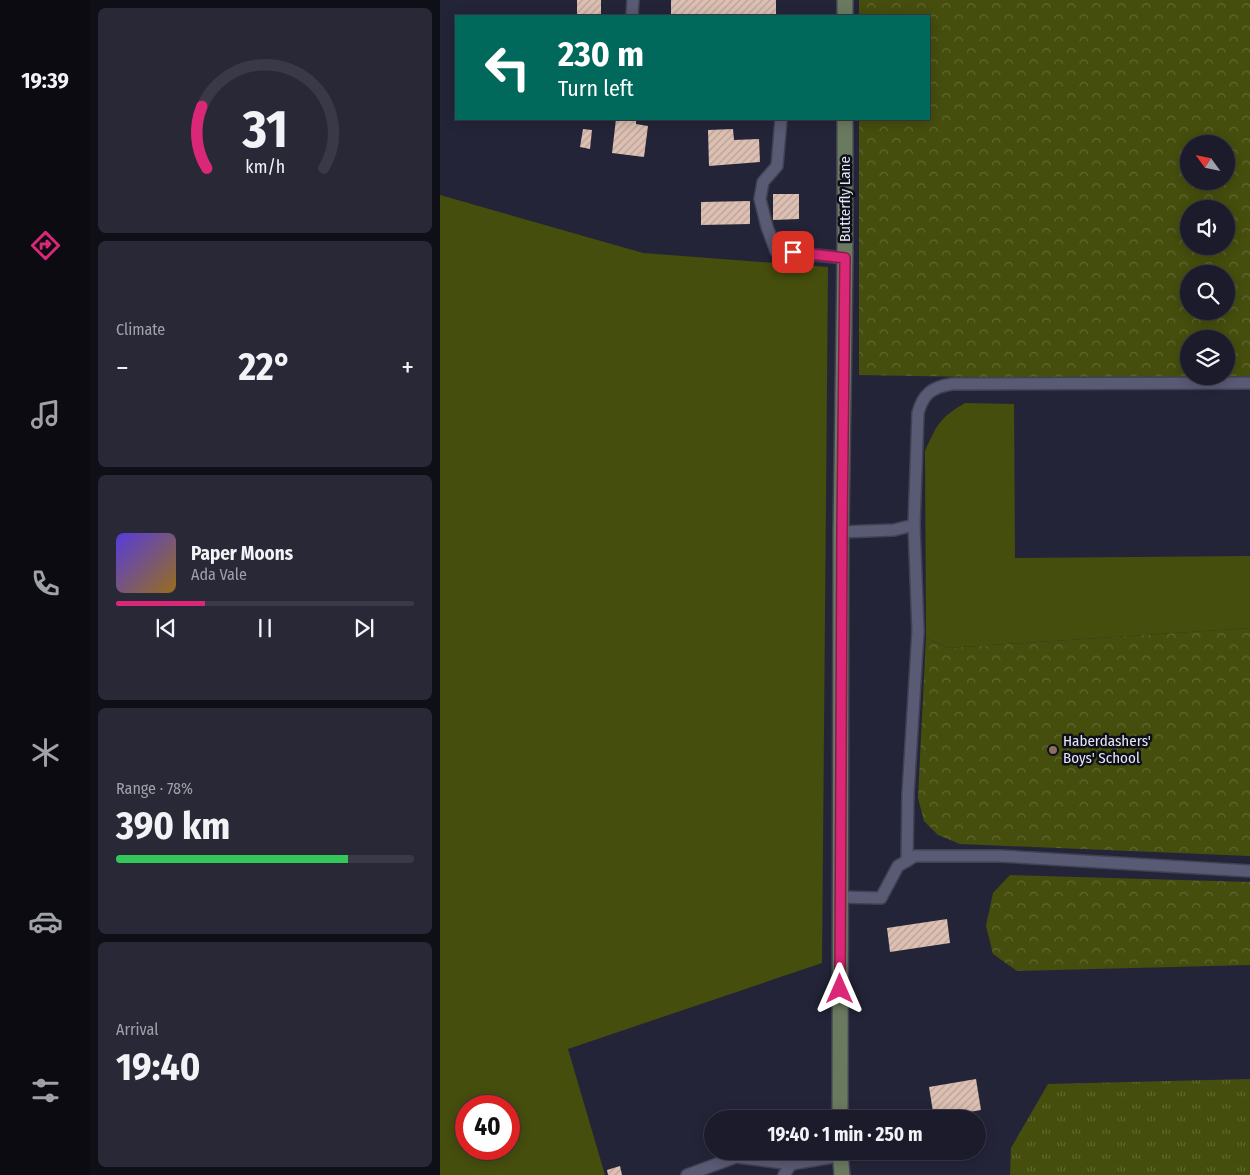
<!DOCTYPE html>
<meta charset="utf-8">
<style>
body{margin:0;font-family:"Fira Sans Condensed",sans-serif;background:#282837;color:#f1f3f6;height:100vh;display:flex;flex-direction:column;font-size:19px;white-space:nowrap}
*{box-sizing:border-box;margin:0}
p{font-size:16px;color:#a0a1a9}
.icon{flex:none;width:28px;height:28px;fill:none;stroke:currentColor;stroke-width:2;stroke-linecap:round;stroke-linejoin:round}
.map{position:relative;flex:1;overflow:hidden}
.panel{display:flex;flex-direction:column;gap:8px;padding:8px;background:#0f0f18;width:350px}
.panel>*{flex:none}
.hud{position:absolute;left:15px;top:15px;width:475px;height:105px;border-radius:0px;box-shadow:0 2px 12px #0003,0 0 0 1px #393947;background:#00695c;color:#fff;overflow:hidden}
.needle{width:32px;rotate:303deg}
.buttons{position:absolute;left:740px;top:135px;display:grid;gap:10px}
.buttons a{display:grid;place-items:center;width:55px;height:55px;border-radius:50%;background:#1b1b2b;box-shadow:0 2px 12px #0003,0 0 0 1px #393947;font-size:25px}
.speed{position:absolute;left:15px;top:1095px;display:flex;gap:10px;font-size:25px;font-weight:700;text-align:center}
.speed>*{display:grid;place-content:center;width:65px;height:65px;border-radius:50%;background:#1b1b2b;box-shadow:0 2px 12px #0003,0 0 0 1px #393947;line-height:1}
.speed .limit{border:8px solid #d22;background:#fff;color:#111}
.pin{position:absolute;display:grid;place-items:center;width:42px;height:42px;color:#fff;margin:-21px;border-radius:10px;box-shadow:0 2px 8px #0006}
.me{position:absolute;width:55px;margin:-28px;rotate:0deg;stroke-linejoin:round;filter:drop-shadow(0 0 4px #0008)}
.turn{display:flex;align-items:center;gap:18px;height:105px;padding:0 20px;font-size:22px}
.turn .icon{width:65px;height:65px;stroke-width:2.5}
.turn b{display:block;font-size:35px;line-height:42px}
.big{font-size:38px;font-weight:700;line-height:1.1}
.panel .widget{flex:1;display:flex;flex-direction:column;justify-content:center;gap:8px;min-width:0;padding:0 18px;border-radius:8px;background:#282837}
.panel .dial{align-items:center;gap:0}
.dial svg{height:130px;overflow:visible;fill:none;stroke:#393947;stroke-width:7;stroke-linecap:round;text-anchor:middle}
.dial text{fill:#f1f3f6;stroke:none}
.song{display:flex;align-items:center;gap:15px}
.cover{width:60px;height:60px;border-radius:8px;background:linear-gradient(135deg,hsl(250 70% 55%),hsl(40 70% 35%))}
.played{height:5px;border-radius:2px;background:linear-gradient(90deg,#db2777 30%,#393947 30%)}
.keys{display:flex;justify-content:space-around;direction:ltr}
.heat{display:flex;justify-content:space-between;align-items:center;font-size:28px;direction:ltr}
.charge{height:8px;border-radius:4px;background:linear-gradient(90deg,#34c759 78%,#393947 0)}
.trip{position:absolute;left:264px;top:1110px;width:282px;height:50px;border-radius:25px;background:#1b1b2b;box-shadow:0 2px 12px #0003,0 0 0 1px #393947;font-weight:700;line-height:50px;text-align:center}
main{display:flex;flex:1;min-height:0}
.menu{display:flex;flex-direction:column;width:90px;justify-content:space-around;align-items:center;background:#0b0b11;color:#a0a1a9}
.menu .icon{width:35px;height:35px}
.menu .current{color:#db2777}
.menu b{font-size:22px;color:#f1f3f6}
.map>svg:first-child{display:block}
.green{fill:#454e0d;fill-rule:evenodd}
.forest{fill:url(#forest-crowns);fill-rule:evenodd}
.park{fill:url(#park-tufts)}
.building{fill:url(#building-hatch)}
.lines{fill:none;stroke-linecap:round;stroke-linejoin:round}
.lane-casing{stroke:#414153;stroke-width:14}
.secondary-casing{stroke:#414153;stroke-width:18}
.lane{stroke:#595a73;stroke-width:11}
.secondary{stroke:#6a7a5f;stroke-width:15}
.route-casing{stroke:#8e194d;stroke-width:12}
.route{stroke:#db2777;stroke-width:9}
.education-dot{fill:#8d6e63;stroke:#0e0f18;stroke-width:2}
.labels{text-anchor:middle;stroke-width:5;stroke-linejoin:round;paint-order:stroke}
.street-label{font-size:15px;fill:#e6e7f6;stroke:#0e0f18}
.poi-label{font-size:15px;fill:#e6e7f6;stroke:#0e0f18;text-anchor:start}
</style>
<main>
<nav class="menu">
<b>19:39</b>
<svg class="icon current" aria-label="directions" viewBox="0 0 24 24"><path d="M12 3l9 9-9 9-9-9zM9 14v-3h6M13 9l2 2-2 2"/></svg>
<svg class="icon" aria-label="music" viewBox="0 0 24 24"><path d="M9 18V5l10-2v13"/><circle cx="6" cy="18" r="3"/><circle cx="16" cy="16" r="3"/></svg>
<svg class="icon" aria-label="phone" viewBox="0 0 24 24"><path d="M5 4h4l2 5-3 2q2 4 5 5l2-3 5 2v4C11 20 4 13 5 4z"/></svg>
<svg class="icon" aria-label="climate" viewBox="0 0 24 24"><path d="M12 3v18M4 7l16 10M4 17L20 7"/></svg>
<svg class="icon" aria-label="car" viewBox="0 0 24 24"><path d="M5 17H2v-5l4-1 3-4h7l3 4 3 1v5h-3M9 17h6M6 11h13"/><circle cx="7" cy="17" r="2"/><circle cx="17" cy="17" r="2"/></svg>
<svg class="icon" aria-label="filters" viewBox="0 0 24 24"><path d="M4 7h16M4 17h16"/><circle cx="9" cy="7" r="2"/><circle cx="15" cy="17" r="2"/></svg>
</nav>
<section class="panel">
<div class="widget dial"><svg viewBox="0 0 100 80">
<path d="M14 69A42 42 0 1 1 86 69"/>
<path d="M14 69A42 42 0 0 1 11 31" stroke="#db2777"/>
<text x="50" y="56" font-size="32" font-weight="700">31</text>
<text x="50" y="72" font-size="11">km/h</text>
</svg></div>
<div class="widget"><p>Climate</p>
<div class="heat"><a>−</a><b class="big">22°</b><a>+</a></div>
</div>
<div class="widget">
<div class="song"><i class="cover"></i><div><b>Paper Moons</b><p>Ada Vale</p></div></div>
<div class="played"></div>
<div class="keys"><svg class="icon" aria-label="previous" viewBox="0 0 24 24"><path d="M18 5L8 12l10 7zM5 5v14"/></svg><svg class="icon" aria-label="pause" viewBox="0 0 24 24"><path d="M8 5v14M16 5v14"/></svg><svg class="icon" aria-label="next" viewBox="0 0 24 24"><path d="M6 5l10 7-10 7zM19 5v14"/></svg></div>
</div>
<div class="widget"><p>Range · 78%</p><b class="big">390 km</b><div class="charge"></div></div>
<div class="widget"><p>Arrival</p><b class="big">19:40</b></div>
</section>
<div class="map">
<svg width="810" height="1175" viewBox="0 0 810 1175">
<defs>
<pattern id="forest-crowns" width="20" height="18" patternUnits="userSpaceOnUse" patternTransform="scale(1.25)"><rect width="20" height="18" fill="#454e0d"/><path d="M2 6a3 3 0 1 1 6 0M12 15a3 3 0 1 1 6 0" fill="none" stroke="#606831"/></pattern>
<pattern id="park-tufts" width="24" height="20" patternUnits="userSpaceOnUse" patternTransform="scale(1.25)"><rect width="24" height="20" fill="#454e0d"/><path d="M3 7l-1-3M5 7V3M7 7l1-3M15 17l-1-3M17 17v-4M19 17l1-3" fill="none" stroke="#606831"/></pattern>
<pattern id="building-hatch" width="6" height="6" patternUnits="userSpaceOnUse" patternTransform="scale(1.25)"><rect width="6" height="6" fill="#ddc0b2"/><path d="M-1 1l2-2M0 6l6-6M5 7l2-2" fill="none" stroke="#b7a198"/></pattern>
</defs>
<rect width="100%" height="100%" fill="#242439"/>
<g class="green">
<path d="M 0,195 L 203,253 L 388,267 L 382,963 L 128,1049 L 165,1175 L 0,1175 ZM 26,1106 L 69,1106 L 69,1149 L 26,1149 Z"/>
<path d="M 525,403 L 574,404 L 575,558 L 810,556 L 810,628 L 508,648 L 486,638 L 485,451 C 497,425 499,418 525,403 Z"/>
</g>
<g class="forest">
<path d="M 419,0 L 810,0 L 810,382 L 419,375 L 419,119 L 489,119 L 489,16 L 419,16 ZM 749,144 L 786,144 L 786,181 L 749,181 ZM 749,209 L 786,209 L 786,246 L 749,246 ZM 749,274 L 786,274 L 786,311 L 749,311 ZM 749,339 L 786,339 L 786,376 L 749,376 Z"/>
<polygon points="810,628 810,856 520,844 498,835 484,821 478,798 486,638 508,648"/>
<polygon points="570,875 810,882 810,965 577,971 553,954 546,926 553,893"/>
</g>
<polygon class="park" points="810,1079 810,1175 570,1175 571,1148 608,1084"/>
<g class="building">
<rect x="137" y="0" width="24" height="16"/>
<rect x="231" y="0" width="105" height="16"/>
<polygon points="176,119 196,119 196,124 208,126 204,157 172,153"/>
<polygon points="143,129 152,130 150,149 140,147"/>
<polygon points="293,129 294,140 319,139 320,162 269,166 268,130"/>
<polygon points="333,194 359,194 359,219 333,220"/>
<polygon points="310,201 310,224 261,225 261,202"/>
<polygon points="507,919 510,943 450,952 447,928"/>
<polygon points="536,1079 541,1110 494,1118 489,1087"/>
<polygon points="180,1166 182,1175 168,1175 167,1170"/>
</g>
<g class="lines">
<defs>
<g id="lane">
<polyline points="192,16 193,0"/>
<polyline points="341,119 337,166 323,182 320,199 327,227 336,251 405,258"/>
<polyline points="401,532 454,530 474,525"/>
<path d="M 467,861 L 468,794 L 478,631 L 474,525 L 478,413 C 483,394 492,387 512,384 L 810,383"/>
<polyline points="400,897 441,898 458,866 475,856 560,856 810,871"/>
<polyline points="247,1175 296,1157 351,1164 400,1156"/>
<polyline points="344,1175 351,1164"/>
</g>
<g id="secondary">
<polyline points="405,16 405,0"/>
<polyline points="400,1119 401,532 405,258 405,119"/>
<polyline points="400,1151 402,1175"/>
</g>
</defs>
<use href="#lane" class="lane-casing"/>
<use href="#secondary" class="secondary-casing"/>
<use href="#lane" class="lane"/>
<use href="#secondary" class="secondary"/>
</g>
<g class="lines">
<defs>
<polyline id="route" points="353,252 405,258 402,532 400,989"/>
</defs>
<use href="#route" class="route-casing"/>
<use href="#route" class="route"/>
</g>
<circle class="education-dot" cx="613" cy="750" r="5"/>
<g class="labels">
<g class="street-label">
<text transform="translate(405 199) rotate(-90)" y="5">Butterfly Lane</text>
</g>
<g class="poi-label">
<text x="623" y="746">Haberdashers'<tspan x="623" dy="17">Boys' School</tspan></text>
</g>
</g>
</svg>
<div class="buttons">
<a><svg class="needle" viewBox="-14 -14 28 28"><path d="M0-13l5 13h-10z" fill="#e53935"/><path d="M0 13l5-13h-10z" fill="#a0a1a9"/></svg></a>
<a><svg class="icon" aria-label="sound" viewBox="0 0 24 24"><path d="M4 9h4l5-4v14l-5-4H4zM17 9q2 3 0 6"/></svg></a>
<a><svg class="icon" aria-label="search" viewBox="0 0 24 24"><circle cx="10" cy="10" r="6"/><path d="M15 15l6 6"/></svg></a>
<a><svg class="icon" aria-label="layers" viewBox="0 0 24 24"><path d="M12 4l9 5-9 5-9-5zM3 14l9 5 9-5"/></svg></a>
</div>
<div class="speed"><div class="limit">40</div></div>
<div class="pin" style="left:353px;top:252px;background:#d93025"><svg class="icon" aria-label="arrive" viewBox="0 0 24 24"><path d="M6 21V4h12l-3 4 3 4H6"/></svg></div>
<svg class="me" style="left:400px;top:989px" viewBox="-20 -20 40 40"><path d="M0-17L14 15 0 8-14 15z" fill="#db2777" stroke="#fff" stroke-width="4"/></svg>
<div class="trip">19:40 · 1 min · 250 m</div>
<div class="hud">
<div class="turn"><svg class="icon" aria-label="left" viewBox="0 0 24 24"><path d="M17 20v-9H6M10 6l-5 5 5 5"/></svg><div><b>230 m</b>Turn left</div></div>
</div>
</div>
</main>
